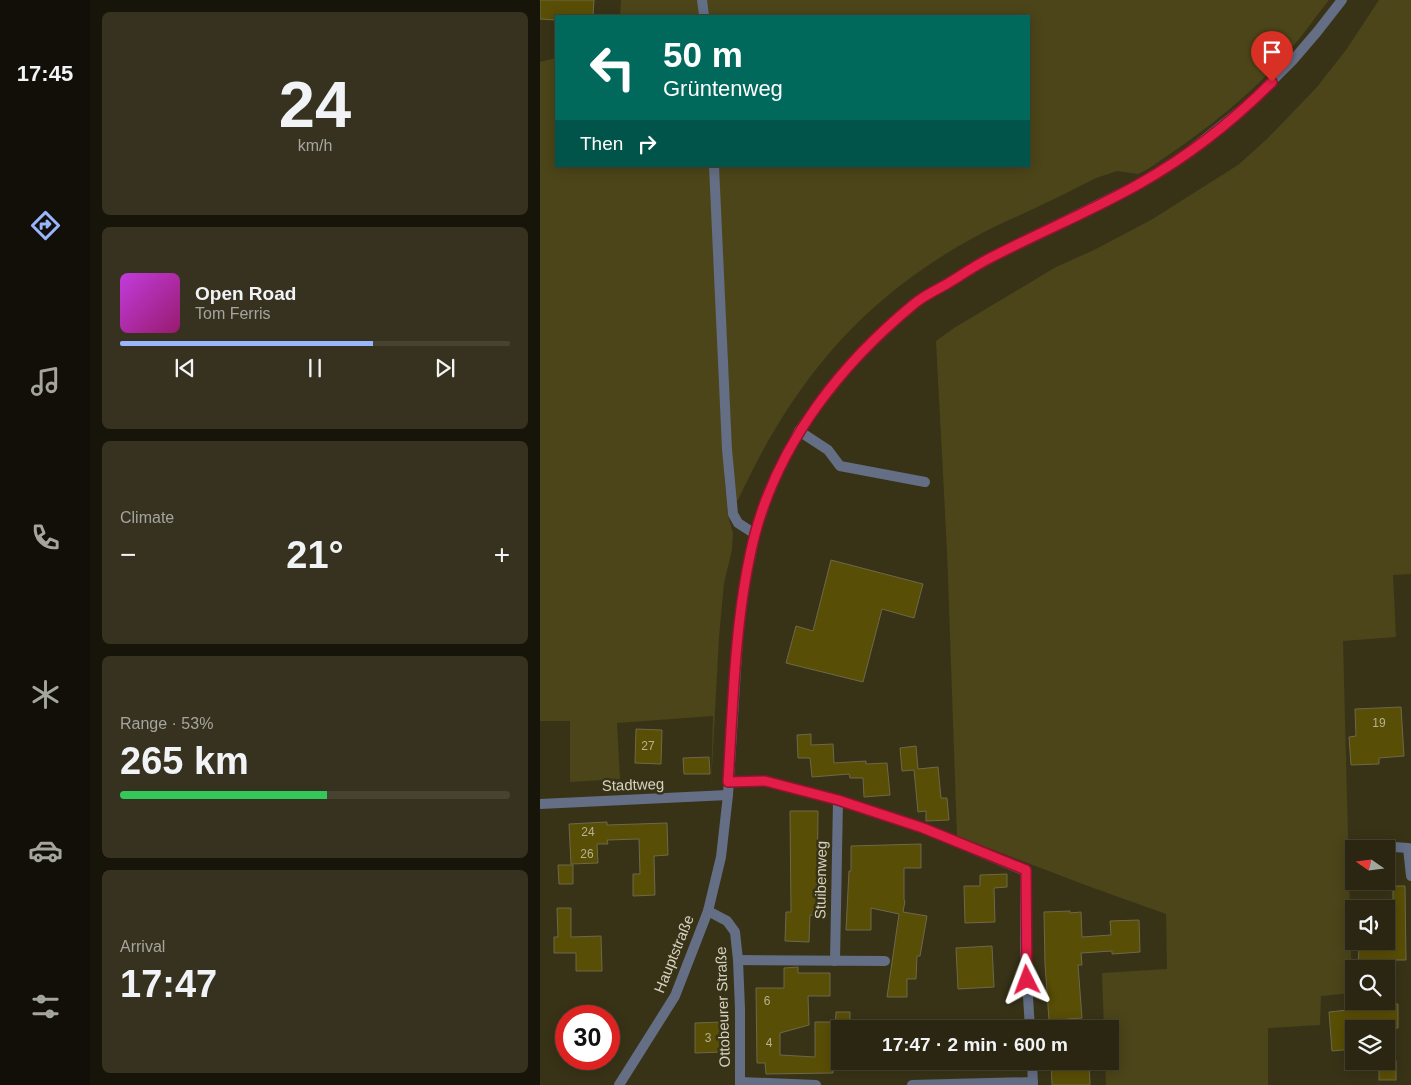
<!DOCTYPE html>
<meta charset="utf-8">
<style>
body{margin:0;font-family:Arial,sans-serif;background:#36321f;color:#f1f3f6;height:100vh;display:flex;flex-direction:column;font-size:19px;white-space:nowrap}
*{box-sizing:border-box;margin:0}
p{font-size:16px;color:#a5a59f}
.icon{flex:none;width:28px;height:28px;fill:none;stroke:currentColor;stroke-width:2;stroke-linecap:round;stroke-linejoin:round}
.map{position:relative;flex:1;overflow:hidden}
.drawer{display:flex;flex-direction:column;gap:12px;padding:12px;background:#171509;width:450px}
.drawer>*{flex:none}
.top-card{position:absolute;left:15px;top:15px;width:475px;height:152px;border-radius:0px;box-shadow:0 2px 12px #0003,0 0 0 1px #464331;background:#00695c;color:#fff;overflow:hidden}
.needle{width:32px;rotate:284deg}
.fabs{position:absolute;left:805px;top:840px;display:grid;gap:10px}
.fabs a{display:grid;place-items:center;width:50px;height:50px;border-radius:0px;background:#2a2611;box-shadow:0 2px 12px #0003,0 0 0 1px #464331;font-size:25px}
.speed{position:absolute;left:15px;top:1005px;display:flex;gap:10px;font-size:25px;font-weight:700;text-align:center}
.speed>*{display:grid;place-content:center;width:65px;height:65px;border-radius:50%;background:#2a2611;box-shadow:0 2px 12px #0003,0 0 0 1px #464331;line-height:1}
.speed .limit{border:8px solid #d22;background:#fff;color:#111}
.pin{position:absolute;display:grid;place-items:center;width:42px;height:42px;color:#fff;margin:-51px -21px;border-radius:50% 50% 50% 0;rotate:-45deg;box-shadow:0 0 5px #0007}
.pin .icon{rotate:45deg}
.me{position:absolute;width:55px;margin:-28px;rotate:357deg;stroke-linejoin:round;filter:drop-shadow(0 0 4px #0008)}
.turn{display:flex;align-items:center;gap:18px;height:105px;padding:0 25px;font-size:22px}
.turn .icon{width:65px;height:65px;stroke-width:2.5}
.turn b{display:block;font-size:35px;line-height:42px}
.then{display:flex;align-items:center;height:48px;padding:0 25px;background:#0003;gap:10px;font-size:19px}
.big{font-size:38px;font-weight:800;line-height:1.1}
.drawer .card{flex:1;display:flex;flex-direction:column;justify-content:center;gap:8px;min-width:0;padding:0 18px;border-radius:8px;background:#36321f}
.drawer .dial{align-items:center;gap:0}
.dial b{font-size:65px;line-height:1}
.song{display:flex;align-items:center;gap:15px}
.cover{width:60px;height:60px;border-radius:8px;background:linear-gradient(135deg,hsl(290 70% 55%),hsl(320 70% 35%))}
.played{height:5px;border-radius:2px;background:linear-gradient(90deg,#98b5fd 65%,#464331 65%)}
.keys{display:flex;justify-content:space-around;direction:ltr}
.heat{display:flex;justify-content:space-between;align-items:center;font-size:28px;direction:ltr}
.charge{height:8px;border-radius:4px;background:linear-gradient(90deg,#34c759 53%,#464331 0)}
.trip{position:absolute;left:291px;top:1020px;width:288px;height:50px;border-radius:0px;background:#2a2611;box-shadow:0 2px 12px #0003,0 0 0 1px #464331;font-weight:800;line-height:50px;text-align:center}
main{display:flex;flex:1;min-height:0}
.dock{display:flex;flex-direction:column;width:90px;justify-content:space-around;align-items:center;background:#110f07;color:#a5a59f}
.dock .icon{width:35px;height:35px}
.dock .selected{color:#98b5fd}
.dock b{font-size:22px;color:#f1f3f6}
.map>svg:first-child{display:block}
.green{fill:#4c4519}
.building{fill:#594e05;stroke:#6d684a}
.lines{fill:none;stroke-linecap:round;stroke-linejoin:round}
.minor{stroke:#646e85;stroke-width:10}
.route-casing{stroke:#92132f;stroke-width:12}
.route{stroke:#e11d48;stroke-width:9}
.labels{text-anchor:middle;stroke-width:5;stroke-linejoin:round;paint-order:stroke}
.number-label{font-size:12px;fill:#b6b193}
.street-label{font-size:15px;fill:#d5d2c2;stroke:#383317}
</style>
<main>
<nav class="dock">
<b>17:45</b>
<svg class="icon selected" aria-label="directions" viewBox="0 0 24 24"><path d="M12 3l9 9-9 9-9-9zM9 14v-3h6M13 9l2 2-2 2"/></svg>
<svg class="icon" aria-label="music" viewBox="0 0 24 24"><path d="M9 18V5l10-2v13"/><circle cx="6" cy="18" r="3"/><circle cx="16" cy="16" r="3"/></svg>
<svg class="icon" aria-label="phone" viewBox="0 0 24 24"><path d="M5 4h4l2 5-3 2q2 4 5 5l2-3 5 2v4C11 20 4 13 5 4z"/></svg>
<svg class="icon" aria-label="climate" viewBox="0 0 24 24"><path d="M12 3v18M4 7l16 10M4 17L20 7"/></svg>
<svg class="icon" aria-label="car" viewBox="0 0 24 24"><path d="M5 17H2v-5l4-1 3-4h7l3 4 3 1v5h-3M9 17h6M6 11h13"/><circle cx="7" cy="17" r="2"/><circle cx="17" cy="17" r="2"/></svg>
<svg class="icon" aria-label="filters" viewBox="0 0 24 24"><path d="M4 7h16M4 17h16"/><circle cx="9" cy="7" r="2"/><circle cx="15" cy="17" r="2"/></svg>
</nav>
<section class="drawer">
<div class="card dial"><b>24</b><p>km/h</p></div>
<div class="card">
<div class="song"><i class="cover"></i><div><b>Open Road</b><p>Tom Ferris</p></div></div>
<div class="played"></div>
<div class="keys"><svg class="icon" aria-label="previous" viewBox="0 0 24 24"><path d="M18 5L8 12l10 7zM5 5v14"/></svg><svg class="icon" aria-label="pause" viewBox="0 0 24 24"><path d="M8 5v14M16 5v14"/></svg><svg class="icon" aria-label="next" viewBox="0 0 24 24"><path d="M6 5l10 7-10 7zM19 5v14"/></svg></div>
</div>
<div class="card"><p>Climate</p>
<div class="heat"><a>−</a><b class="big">21°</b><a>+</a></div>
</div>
<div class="card"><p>Range · 53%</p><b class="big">265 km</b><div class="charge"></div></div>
<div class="card"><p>Arrival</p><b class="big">17:47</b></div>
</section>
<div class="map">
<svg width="871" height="1085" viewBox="0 0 871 1085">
<rect width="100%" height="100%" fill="#383317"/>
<g class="green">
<polygon points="81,0 158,0 159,16 80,16"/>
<path d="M 166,0 L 789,0 C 775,17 763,35 749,51 C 709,98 659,135 608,169 L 598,174 L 577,171 L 556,178 C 534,189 513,200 491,210 C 472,219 452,227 433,238 C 320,300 252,383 198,500 L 196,500 L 193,472 L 178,166 L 489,166 L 489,16 L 168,16 Z"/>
<polygon points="839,0 871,0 871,574 853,575 856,637 803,641 812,993 781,996 780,1025 728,1028 728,1085 566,1085 565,1061 570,1061 570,1029 564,1029 562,973 627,969 626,914 545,885 417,836 407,550 396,341 414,328 516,267 554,250 611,220 698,165 727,139 777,87 806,50"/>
<polygon points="16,58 16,166 171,166 185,485 188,515 193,533 192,550 184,583 179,637 171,787 173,716 77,723 80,779 30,782 30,721 0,721 0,62"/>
</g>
<g class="building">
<polygon points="0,0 54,0 53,16 16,16 16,20 0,19"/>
<polygon points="291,560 383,584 374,618 342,609 323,682 246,663 256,626 273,631"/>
<polygon points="861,707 864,756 839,758 839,764 811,765 809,737 816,736 815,709"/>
<polygon points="96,729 122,730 121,764 95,763"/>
<polygon points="271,734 271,745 293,744 294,763 326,761 326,764 347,763 350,795 324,797 323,778 310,778 309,774 272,777 270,758 258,758 257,735"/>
<polygon points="376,746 378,769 398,767 401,798 407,798 409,820 386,821 386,811 378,812 374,770 362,771 360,748"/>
<polygon points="169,757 170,774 144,774 143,758"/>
<polygon points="250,811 278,811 277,901 280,901 279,915 270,915 269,942 245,941 246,912 251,912"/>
<polygon points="67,822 67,825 127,823 128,855 114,856 115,895 93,896 93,874 100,874 99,839 67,840 68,844 57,844 58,863 31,864 29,824"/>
<polygon points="381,844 381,868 364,868 364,900 365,901 363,912 387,916 380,956 377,956 376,979 367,979 367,997 347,997 359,914 331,908 331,930 306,930 309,871 311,871 311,846"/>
<polygon points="18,865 33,865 33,884 19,884"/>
<polygon points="467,874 467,887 454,888 455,922 425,923 424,886 440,886 440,875"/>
<polygon points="853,886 865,886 866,960 852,960 852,969 818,969 819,944 837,944 837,941 846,941 846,902 853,902"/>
<polygon points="17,908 31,908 31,937 61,936 62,971 36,971 36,953 14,953 14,937 18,937"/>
<polygon points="530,911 530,913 541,912 542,937 571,935 570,921 599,920 600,952 572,954 572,951 541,953 542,965 538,965 542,1018 527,1019 528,1029 513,1029 512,1020 509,1020 505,964 504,912"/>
<polygon points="452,946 454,987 418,989 416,948"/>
<polygon points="258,967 258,973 290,973 290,996 268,996 269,1025 240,1033 240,1055 275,1057 275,1022 293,1022 293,1073 226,1074 225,1063 217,1063 216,988 244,988 244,968"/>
<polygon points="827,1004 858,1004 858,1028 814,1029 814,1049 792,1051 789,1012 827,1008"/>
<polygon points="296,1012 310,1012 310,1029 295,1029"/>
<polygon points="182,1022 182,1052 155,1053 155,1023"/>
<polygon points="511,1061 549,1061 550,1085 512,1085"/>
<rect x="839" y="1061" width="17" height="19"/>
</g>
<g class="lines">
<g class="minor">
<polyline points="162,0 164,16"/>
<polyline points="174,166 187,449 193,514 198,523 215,534"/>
<polyline points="259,431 288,450 300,466 385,482"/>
<polyline points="188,782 225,781 298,800 383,828 485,871 485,948 490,1029"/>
<polyline points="0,804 188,795"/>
<polyline points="825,845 868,848 871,876"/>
<polyline points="168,911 187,921 195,932 198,960 200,1009 200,1085"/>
<polyline points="198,960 345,961"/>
<polyline points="295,961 298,800"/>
<polyline points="492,1061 493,1085"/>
<polyline points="200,1082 276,1085"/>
<polyline points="79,1085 135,996 168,911 181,857 188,795 198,638 204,588 215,534 226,500 240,468 259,431 285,395 322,351 376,302 450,258 599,184 645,155 710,103 753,60 777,32 802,0"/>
<polyline points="372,1085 493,1082"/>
</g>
</g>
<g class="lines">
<defs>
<path id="route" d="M 487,980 L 486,870 L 383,828 L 298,800 L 225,781 L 188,782 C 193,702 195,611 215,534 C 240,441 301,364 374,304 C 383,296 396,290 407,284 C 423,274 439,263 456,255 C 503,231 553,210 599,184 C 647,157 693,121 732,82"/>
</defs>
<use href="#route" class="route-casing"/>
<use href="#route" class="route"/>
</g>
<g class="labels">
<g class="number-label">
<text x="839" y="727">19</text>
<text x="108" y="750">27</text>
<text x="48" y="836">24</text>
<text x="47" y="858">26</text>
<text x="227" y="1005">6</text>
<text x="168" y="1042">3</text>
<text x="229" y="1047">4</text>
</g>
<g class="street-label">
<text transform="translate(93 785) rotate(-2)" y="5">Stadtweg</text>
<text transform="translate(281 880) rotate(-89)" y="5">Stuibenweg</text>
<text transform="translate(134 954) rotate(-68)" y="5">Hauptstraße</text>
<text transform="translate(183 1007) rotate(-92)" y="5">Ottobeurer Straße</text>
</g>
</g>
</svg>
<div class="fabs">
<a><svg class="needle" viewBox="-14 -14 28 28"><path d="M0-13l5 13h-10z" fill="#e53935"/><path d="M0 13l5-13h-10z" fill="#a5a59f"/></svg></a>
<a><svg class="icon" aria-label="sound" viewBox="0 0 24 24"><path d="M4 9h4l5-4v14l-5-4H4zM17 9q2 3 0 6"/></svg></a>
<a><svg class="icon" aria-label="search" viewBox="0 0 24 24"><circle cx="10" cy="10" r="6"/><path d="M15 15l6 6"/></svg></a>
<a><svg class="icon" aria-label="layers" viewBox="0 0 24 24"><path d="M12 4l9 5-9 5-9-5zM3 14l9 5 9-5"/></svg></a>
</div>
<div class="speed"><div class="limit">30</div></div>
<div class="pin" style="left:732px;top:82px;background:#d93025"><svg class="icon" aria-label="arrive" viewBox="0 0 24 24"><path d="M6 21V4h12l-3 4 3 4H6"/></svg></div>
<svg class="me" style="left:487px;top:980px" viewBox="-20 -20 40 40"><path d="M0-17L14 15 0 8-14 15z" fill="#e11d48" stroke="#fff" stroke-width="4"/></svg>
<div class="trip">17:47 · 2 min · 600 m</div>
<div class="top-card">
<div class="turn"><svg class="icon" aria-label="left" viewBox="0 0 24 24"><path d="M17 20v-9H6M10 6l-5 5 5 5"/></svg><div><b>50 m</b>Grüntenweg</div></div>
<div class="then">Then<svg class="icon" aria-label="right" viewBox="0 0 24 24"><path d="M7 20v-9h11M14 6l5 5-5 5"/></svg></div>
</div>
</div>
</main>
